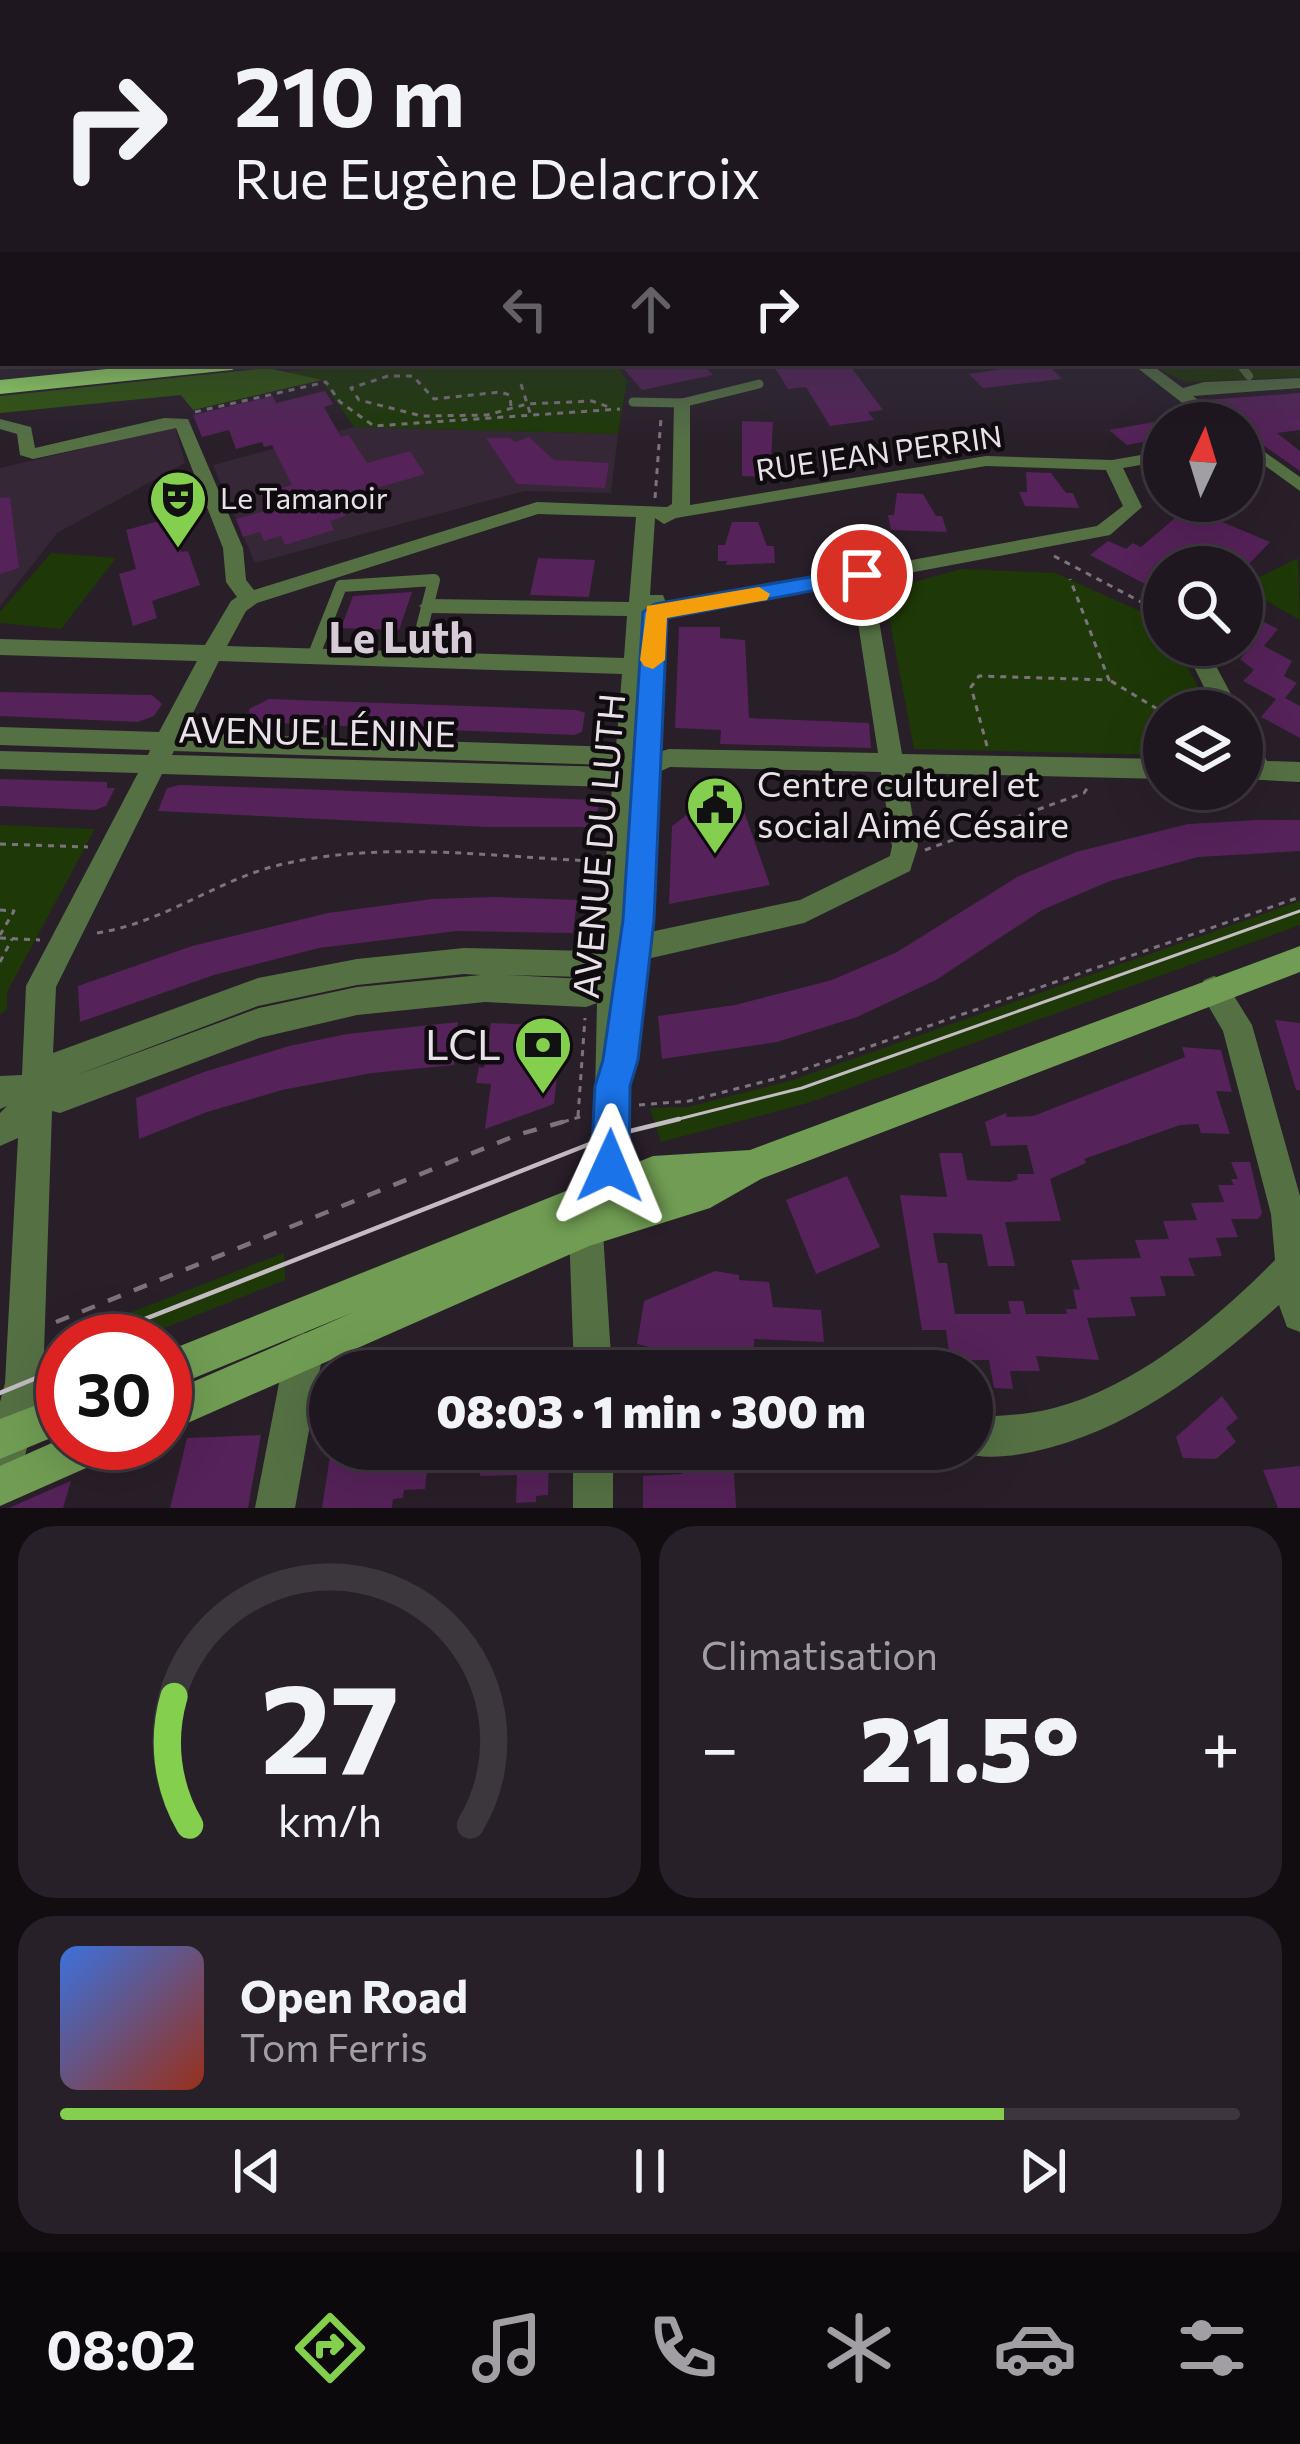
<!DOCTYPE html>
<html lang="fr">
<meta charset="utf-8">
<style>
body{margin:0;font-family:Commissioner,sans-serif;background:#272028;color:#f1f3f6;height:100vh;display:flex;flex-direction:column;font-size:45px;white-space:nowrap}
*{box-sizing:border-box;margin:0}
p{font-size:39px;color:#a19fa4}
.icon{flex:none;width:66px;height:66px;fill:none;stroke:currentColor;stroke-width:2;stroke-linecap:round;stroke-linejoin:round}
.map{position:relative;height:1508px;overflow:hidden}
.side{display:flex;flex-direction:column;gap:18px;padding:18px;background:#110d11;flex:1}
.side>*{flex:none}
.top-card{position:absolute;left:0px;top:0px;width:1302px;height:366px;box-shadow:0 12px 48px #0002,0 0 0 3px #3c363d;background:#1f171f;color:#f1f3f6;overflow:hidden}
.needle{width:78px;rotate:4deg}
.buttons{position:absolute;left:1143px;top:402px;display:grid;gap:24px}
.buttons a{display:grid;place-items:center;width:120px;height:120px;border-radius:50%;background:#1f171f;box-shadow:0 12px 48px #0002,0 0 0 3px #3c363d;font-size:60px}
.speed{position:absolute;left:36px;top:1314px;display:flex;gap:24px;font-size:60px;font-weight:700;text-align:center}
.speed>*{display:grid;place-content:center;width:156px;height:156px;border-radius:50%;background:#1f171f;box-shadow:0 12px 48px #0002,0 0 0 3px #3c363d;line-height:1}
.speed .limit{border:18px solid #d22;background:#fff;color:#111}
.pin{position:absolute;display:grid;place-items:center;width:102px;height:102px;color:#fff;margin:-51px;border:6px solid #fff;border-radius:50%;box-shadow:0 3px 12px #0007}
.me{position:absolute;width:132px;margin:-66px;rotate:1deg;stroke-linejoin:round;filter:drop-shadow(0 0 9px #0008)}
.turn{display:flex;align-items:center;gap:42px;height:252px;padding:0 36px;font-size:54px}
.turn .icon{width:156px;height:156px;stroke-width:2.5}
.turn b{display:block;font-size:84px;line-height:102px}
.lanes{display:flex;align-items:center;height:114px;padding:0 36px;background:#0003;justify-content:center;gap:60px;direction:ltr}
.lanes .off{opacity:.35}
.big{font-size:90px;font-weight:800;line-height:1.1}
.side .widget{flex:1;display:flex;flex-direction:column;justify-content:center;gap:18px;min-width:0;padding:0 42px;border-radius:36px;background:#272028}
.side .dial{align-items:center;gap:0}
.dial svg{height:312px;overflow:visible;fill:none;stroke:#3c363d;stroke-width:7;stroke-linecap:round;text-anchor:middle}
.dial text{fill:#f1f3f6;stroke:none}
.song{display:flex;align-items:center;gap:36px}
.cover{width:144px;height:144px;border-radius:18px;background:linear-gradient(135deg,hsl(220 70% 55%),hsl(10 70% 35%))}
.played{height:12px;border-radius:6px;background:linear-gradient(90deg,#84cf4d 80%,#3c363d 80%)}
.keys{display:flex;justify-content:space-around;direction:ltr}
.heat{display:flex;justify-content:space-between;align-items:center;font-size:66px;direction:ltr}
.side .tiles{flex:1;display:grid;gap:18px;grid-template-columns:1fr 1fr}
.widget:last-child{grid-column:span 2}
.trip{position:absolute;left:309px;top:1350px;width:684px;height:120px;border-radius:60px;background:#1f171f;box-shadow:0 12px 48px #0002,0 0 0 3px #3c363d;font-weight:800;line-height:120px;text-align:center}
.menu{display:flex;height:192px;justify-content:space-around;align-items:center;background:#0c090c;color:#a19fa4}
.menu .icon{width:84px;height:84px}
.menu .current{color:#84cf4d}
.menu b{font-size:54px;color:#f1f3f6}
.map>svg:first-child{display:block}
.built{fill:#352735}
.green{fill:#1e3907}
.forest{fill:#30560e}
.building{fill:#552259}
.lines{fill:none;stroke-linecap:round;stroke-linejoin:round}
.path-far1{stroke:#7c747c;stroke-width:3;stroke-dasharray:6 6;stroke-linecap:butt}
.path{stroke:#7c747c;stroke-width:4.5;stroke-dasharray:14 14;stroke-linecap:butt}
.service-far2{stroke:#557144;stroke-width:8}
.service-far1{stroke:#557144;stroke-width:9}
.service{stroke:#557144;stroke-width:12}
.minor{fill:#557144;fill-rule:evenodd}
.secondary{fill:#709d53;fill-rule:evenodd}
.motorway{fill:#98df68;fill-rule:evenodd}
.tram-far1{stroke:#c3bcc3;stroke-width:3}
.tram{stroke:#c3bcc3;stroke-width:4.5}
.route{fill:#1a73e8;stroke:#114b97;stroke-width:3}
.slow{fill:#f59e0b}
.labels{text-anchor:middle;stroke-width:9;stroke-linejoin:round;paint-order:stroke}
.far-street-label{font-size:30px;fill:#e8e1e8;stroke:#0f0b0f}
.far-poi-label{font-size:30px;fill:#e8e1e8;stroke:#0f0b0f;text-anchor:start}
.street-label{font-size:36px;fill:#e8e1e8;stroke:#0f0b0f}
.poi-label{font-size:36px;fill:#e8e1e8;stroke:#0f0b0f;text-anchor:start}
.quarter-label{font-size:42px;font-weight:bold;fill:#d8cbd8;stroke:#0f0b0f}
.near-poi-label{font-size:42px;fill:#e8e1e8;stroke:#0f0b0f;text-anchor:end}
</style>
<div class="map">
<svg width="1300" height="1508" viewBox="0 0 1300 1508">
<rect width="100%" height="100%" fill="#291f29"/>
<g class="built">
<polygon points="175,427 185,463 57,533 0,606 0,468"/>
<polygon points="354,427 618,434 611,493 524,491 255,563 213,465"/>
</g>
<g class="green">
<polygon points="1300,291 1300,377 1185,382 1147,363 1299,363"/>
<polygon points="348,363 615,363 627,381 618,434 354,427 322,381 282,373"/>
<polygon points="51,553 116,558 61,629 0,623 0,612"/>
<polygon points="1298,558 1300,620 1242,587 1242,586"/>
<polygon points="962,569 1055,573 1164,622 1164,645 1176,645 1211,711 1164,711 1164,755 914,749 884,590"/>
<polygon points="0,825 95,829 7,992 7,1010 0,1014"/>
<polygon points="1300,901 1300,925 808,1103 661,1142 650,1108 688,1107 793,1080"/>
<polygon points="284,1253 285,1280 132,1341 109,1341 108,1321"/>
</g>
<polygon class="forest" points="268,368 322,380 193,410 181,395 0,413 0,396"/>
<g class="building">
<polygon points="644,363 701,363 713,375 642,390 623,368"/>
<polygon points="772,363 848,363 883,410 868,412 874,420 830,426 806,387 788,389"/>
<polygon points="1004,363 1046,363 1062,379 983,388 969,374 1009,368"/>
<polygon points="325,391 333,404 324,407 341,437 349,435 367,463 410,451 425,474 367,491 372,499 341,508 346,516 330,521 334,530 285,545 281,536 264,541 260,532 243,537 236,519 268,510 260,493 292,485 272,445 264,447 262,442 236,449 229,430 202,437 193,415 273,396 276,403"/>
<polygon points="1300,393 1300,430 1277,433 1300,451 1300,471 1257,441 1262,440 1228,411 1221,412 1205,400"/>
<polygon points="1164,420 1164,438 1127,445 1109,430"/>
<polygon points="742,421 773,422 770,477 742,476"/>
<polygon points="529,437 554,460 609,463 605,488 517,484 486,438 510,438 515,442"/>
<polygon points="1026,472 1051,473 1066,493 1073,493 1079,508 1025,506 1019,492 1027,492"/>
<polygon points="897,493 923,494 936,516 942,516 947,532 891,530 888,515 894,515"/>
<polygon points="10,497 19,568 0,574 0,498"/>
<polygon points="1195,501 1240,501 1220,521 1270,542 1246,567 1164,567 1145,584 1090,555 1108,541 1126,549 1133,543 1141,547"/>
<polygon points="163,520 171,543 178,542 181,552 188,551 200,585 152,601 157,618 133,626 119,574 136,569 126,530"/>
<polygon points="732,522 758,522 767,546 774,546 775,563 726,565 727,561 718,561 718,545 725,545"/>
<polygon points="538,558 595,560 589,597 530,595"/>
<polygon points="412,592 399,630 341,628 353,596"/>
<polygon points="1242,611 1278,629 1264,646 1292,661 1284,676 1297,683 1285,698 1300,706 1300,738 1261,717 1276,699 1243,681 1254,670 1240,659 1255,642 1242,635"/>
<polygon points="679,627 720,627 720,638 745,640 749,718 869,723 871,748 720,744 721,730 675,728"/>
<polygon points="0,692 152,695 162,704 154,716 138,722 0,716"/>
<polygon points="269,699 577,710 585,713 582,732 574,735 250,722 249,709"/>
<polygon points="0,779 107,782 107,788 115,788 106,806 95,810 0,806"/>
<polygon points="180,785 300,789 599,800 596,827 486,827 158,811 167,788"/>
<polygon points="701,804 742,806 770,885 669,904 672,826"/>
<polygon points="1258,820 1300,820 1300,851 1198,857 1110,881 1042,910 936,980 857,1017 777,1042 662,1059 658,1016 735,1005 832,980 897,952 1019,876 1076,852 1188,824"/>
<polygon points="494,897 577,900 573,933 457,931 319,948 214,975 80,1022 78,986 192,946 328,913 432,899"/>
<polygon points="1275,1020 1300,1023 1300,1090 1296,1090"/>
<polygon points="458,1022 454,1065 372,1073 282,1090 207,1112 139,1139 136,1098 204,1072 289,1046 347,1034"/>
<polygon points="491,1023 562,1026 554,1104 485,1129 491,1084 476,1083 479,1067 484,1068"/>
<polygon points="1182,1047 1221,1050 1232,1092 1216,1091 1230,1134 1201,1133 1198,1124 1180,1125 1084,1159 1086,1163 1050,1179 1061,1221 1005,1222 1015,1266 988,1266 982,1234 933,1233 938,1263 947,1263 955,1314 1011,1314 1008,1301 1023,1301 1026,1314 1067,1314 1066,1309 1077,1309 1073,1289 1080,1290 1071,1260 1141,1258 1135,1240 1169,1239 1163,1221 1197,1220 1191,1203 1224,1202 1218,1185 1234,1185 1231,1179 1238,1179 1231,1162 1250,1162 1262,1213 1258,1219 1231,1219 1238,1237 1216,1238 1222,1256 1188,1258 1195,1276 1160,1276 1166,1296 1130,1297 1136,1316 1087,1318 1099,1360 1036,1356 1040,1371 1010,1371 1013,1389 994,1388 989,1360 950,1360 946,1330 922,1330 900,1195 947,1197 939,1153 962,1153 967,1180 1010,1182 1018,1179 1017,1174 1034,1174 1027,1145 991,1146 985,1122 1006,1113 1007,1117 1033,1116 1072,1101 1185,1057"/>
<polygon points="847,1176 880,1247 816,1274 786,1200"/>
<polygon points="715,1271 739,1275 739,1280 769,1282 773,1307 821,1310 824,1342 754,1339 754,1348 739,1347 738,1366 733,1367 637,1344 644,1301"/>
<polygon points="1222,1396 1238,1418 1226,1428 1236,1442 1216,1459 1183,1458 1176,1437"/>
<polygon points="261,1435 248,1508 170,1508 187,1438"/>
<polygon points="331,1449 429,1449 425,1489 404,1490 403,1498 393,1499 392,1508 322,1508"/>
<polygon points="482,1449 549,1449 548,1495 536,1496 536,1502 516,1503 517,1475 480,1476"/>
<polygon points="681,1449 733,1453 736,1508 643,1508 643,1476 682,1474"/>
<polygon points="1300,1466 1300,1508 1278,1508 1263,1470"/>
<polygon points="71,1481 63,1508 9,1508 45,1492"/>
</g>
<g class="lines">
<g class="path-far1">
<polyline points="521,384 531,416"/>
<polyline points="511,406 510,395 500,392 434,399 413,376 388,376 351,388 359,400 422,416 487,415 527,404 592,401 612,408"/>
<polyline points="195,412 326,382 340,402 374,426 620,409"/>
<polyline points="655,498 661,418"/>
<polyline points="1054,556 1164,614"/>
<polyline points="1111,681 1164,713"/>
<polyline points="987,746 971,687 979,676 1109,680 1070,579"/>
<polyline points="0,844 88,847"/>
<polyline points="925,850 1084,793 1088,787"/>
<polyline points="0,910 14,911 0,935"/>
<path d="M 97,933 C 163,923 215,881 279,865 C 382,840 491,857 595,861"/>
<polyline points="0,938 40,940"/>
<polyline points="0,962 12,939"/>
<polyline points="639,1105 689,1101 782,1077 1300,897"/>
<polyline points="578,1116 585,1018"/>
<polyline points="563,1122 583,1116"/>
</g>
<polyline class="path" points="56,1322 517,1135 573,1119"/>
<polyline class="service-far2" points="1239,363 1249,376"/>
<polyline class="service-far1" points="633,402 682,403 759,384"/>
<polyline class="service" points="313,657 341,586 434,580 414,659"/>
<g class="minor">
<polygon points="1131,363 1149,363 1183,388 1204,382 1300,378 1300,388 1193,396 1227,423 1208,423"/>
<path d="M 682,398 L 690,403 L 690,505 L 986,456 L 1112,460 L 1164,451 L 1164,461 L 1123,468 L 1142,507 L 1110,535 L 872,580 L 902,754 L 1164,759 L 1164,779 L 905,773 L 918,846 L 910,871 L 804,923 L 647,959 L 636,1011 L 626,1015 L 627,1191 L 603,1233 L 612,1371 L 574,1371 L 569,1229 L 593,1187 L 597,1003 L 586,1007 L 485,1002 L 357,1015 L 259,1038 L 60,1113 L 52,1111 L 43,1383 L 20,1476 L 14,1490 L 0,1496 L 0,1402 L 5,1383 L 18,1138 L 0,1146 L 0,1113 L 7,1106 L 0,1109 L 0,1076 L 22,1075 L 26,986 L 138,773 L 0,769 L 0,751 L 148,755 L 150,750 L 0,745 L 0,727 L 159,732 L 197,661 L 0,655 L 0,639 L 205,645 L 231,601 L 237,597 L 226,582 L 223,548 L 176,428 L 33,459 L 20,455 L 17,434 L 0,429 L 0,419 L 31,427 L 35,448 L 164,418 L 188,419 L 243,548 L 246,580 L 254,590 L 537,502 L 667,507 L 672,504 L 674,403 ZM 986,466 L 1106,470 L 1123,506 L 1097,526 L 677,603 L 666,603 L 663,595 L 650,595 L 655,518 L 664,524 L 676,518 ZM 538,514 L 636,517 L 629,602 L 429,599 L 419,606 L 429,613 L 627,616 L 624,658 L 227,646 L 246,611 L 257,603 ZM 852,584 L 878,753 L 669,749 L 659,752 L 666,617 ZM 219,661 L 622,674 L 616,747 L 183,733 ZM 174,751 L 610,765 L 612,767 L 172,755 ZM 670,767 L 881,772 L 892,846 L 890,856 L 800,900 L 650,932 L 659,772 ZM 162,774 L 612,787 L 598,954 L 588,951 L 464,948 L 357,959 L 258,978 L 53,1053 L 56,987 ZM 464,974 L 481,975 L 357,987 L 259,1008 L 74,1076 L 258,1006 L 357,985 ZM 507,975 L 584,977 L 586,978 L 584,979 Z"/>
<polygon points="1242,436 1300,477 1300,491 1242,449"/>
<polygon points="1203,645 1208,651 1240,711 1216,711 1186,651 1189,646"/>
<polygon points="1242,728 1250,731 1267,761 1300,762 1300,782 1242,779"/>
<path d="M 1214,976 L 1224,980 L 1252,1025 L 1300,1196 L 1300,1332 L 1287,1327 L 1279,1305 C 1206,1370 1130,1431 1032,1452 C 1008,1457 981,1460 958,1451 L 972,1449 L 972,1417 C 1000,1416 1027,1415 1054,1408 C 1136,1387 1217,1319 1275,1260 L 1271,1214 L 1223,1031 L 1199,990 L 1204,980 Z"/>
<polygon points="304,1333 317,1339 323,1352 295,1508 255,1508 285,1352 291,1339"/>
<rect x="573" y="1449" width="40" height="59"/>
</g>
<g class="secondary">
<polygon points="1300,946 1300,972 761,1179 710,1208 589,1246 165,1433 165,1394 354,1312 165,1390 165,1352 653,1156 750,1150"/>
<polygon points="63,1395 63,1433 0,1459 0,1419"/>
<polygon points="63,1438 63,1443 117,1443 111,1457 0,1506 0,1466"/>
</g>
<g class="motorway">
<rect x="1299" y="232" width="1" height="9"/>
<rect x="1299" y="256" width="1" height="12"/>
<polygon points="165,363 244,363 232,370 0,394 0,380"/>
</g>
<polyline class="tram-far1" points="667,1122 802,1088 1300,911"/>
<g class="tram">
<polyline points="89,1341 610,1136 679,1119"/>
<polyline points="0,1393 63,1367"/>
</g>
</g>
<linearGradient id="sky" x2="0" y2="1"><stop stop-color="#171117"/><stop offset="0.52" stop-color="#434254"/><stop offset="1" stop-color="#434254" stop-opacity="0"/></linearGradient>
<rect width="1300" height="443" fill="url(#sky)"/>
<polygon class="route" points="862,568 873,575 870,580 667,618 654,920 638,1060 630,1086 629,1166 624,1180 610,1185 597,1180 591,1166 595,1086 603,1060 623,920 643,612 655,604"/>
<polygon class="slow" points="759,587 770,594 767,600 667,618 665,660 653,669 644,666 640,660 647,606"/>
<defs>
<symbol id="theatre-pin" viewBox="-11 -11 22 30"><path d="M0 17L-7.5 6A9.5 9.5 0 1 1 7.5 6Z" fill="#84cf4d" stroke="#0f0b0f"/><path d="M-5-5.5Q0-4 5-5.5V0Q5 5 0 6Q-5 5-5 0ZM-3.3-2.5H-1v1.5H-3.3ZM1-2.5H3.3v1.5H1ZM-2.8 1Q0 5.5 2.8 1Z" fill="#111"/></symbol>
<symbol id="civic-pin" viewBox="-11 -11 22 30"><path d="M0 17L-7.5 6A9.5 9.5 0 1 1 7.5 6Z" fill="#84cf4d" stroke="#0f0b0f"/><path d="M-.6-6.5H3V-4.5H.6V-3L4-1V1h2V6H-6V1h2V-1L-.6-3ZM-1.2 2.5V6h2.4V2.5Z" fill="#111"/></symbol>
<symbol id="bank-pin" viewBox="-11 -11 22 30"><path d="M0 17L-7.5 6A9.5 9.5 0 1 1 7.5 6Z" fill="#84cf4d" stroke="#0f0b0f"/><path d="M-6-4H6V4H-6ZM0-2.3a2.3 2.3 0 1 0 0 4.6a2.3 2.3 0 1 0 0-4.6Z" fill="#111"/></symbol>
</defs>
<g fill-rule="evenodd">
<use href="#theatre-pin" x="145" y="466" width="66" height="90"/>
<use href="#civic-pin" x="682" y="772" width="66" height="90"/>
<use href="#bank-pin" x="510" y="1012" width="66" height="90"/>
</g>
<g class="labels">
<g class="far-street-label">
<text transform="translate(879 454) rotate(-8)" y="10">RUE JEAN PERRIN</text>
</g>
<g class="far-poi-label">
<text x="220" y="509">Le Tamanoir</text>
</g>
<g class="street-label">
<text transform="translate(317 732) rotate(1)" y="13">AVENUE LÉNINE</text>
<text transform="translate(599 846) rotate(-85)" y="13">AVENUE DU LUTH</text>
</g>
<g class="poi-label">
<text x="757" y="797">Centre culturel et<tspan x="757" dy="41">social Aimé Césaire</tspan></text>
</g>
<g class="quarter-label">
<text x="401" y="653">Le Luth</text>
</g>
<g class="near-poi-label">
<text x="501" y="1060">LCL</text>
</g>
</g>
</svg>
<div class="buttons">
<a><svg class="needle" viewBox="-14 -14 28 28"><path d="M0-13l5 13h-10z" fill="#e53935"/><path d="M0 13l5-13h-10z" fill="#a19fa4"/></svg></a>
<a><svg class="icon" aria-label="search" viewBox="0 0 24 24"><circle cx="10" cy="10" r="6"/><path d="M15 15l6 6"/></svg></a>
<a><svg class="icon" aria-label="layers" viewBox="0 0 24 24"><path d="M12 4l9 5-9 5-9-5zM3 14l9 5 9-5"/></svg></a>
</div>
<div class="speed"><div class="limit">30</div></div>
<div class="pin" style="left:862px;top:575px;background:#d93025"><svg class="icon" aria-label="arrive" viewBox="0 0 24 24"><path d="M6 21V4h12l-3 4 3 4H6"/></svg></div>
<svg class="me" style="left:610px;top:1166px" viewBox="-20 -20 40 40"><path d="M0-17L14 15 0 8-14 15z" fill="#1a73e8" stroke="#fff" stroke-width="4"/></svg>
<div class="trip">08:03 · 1 min · 300 m</div>
<div class="top-card">
<div class="turn"><svg class="icon" aria-label="right" viewBox="0 0 24 24"><path d="M7 20v-9h11M14 6l5 5-5 5"/></svg><div><b>210 m</b>Rue Eugène Delacroix</div></div>
<div class="lanes"><svg class="icon off" aria-label="left" viewBox="0 0 24 24"><path d="M17 20v-9H6M10 6l-5 5 5 5"/></svg><svg class="icon off" aria-label="ahead" viewBox="0 0 24 24"><path d="M12 20V5M6 11l6-6 6 6"/></svg><svg class="icon" aria-label="right" viewBox="0 0 24 24"><path d="M7 20v-9h11M14 6l5 5-5 5"/></svg></div>
</div>
</div>
<section class="side">
<div class="tiles">
<div class="widget dial"><svg viewBox="0 0 100 80">
<path d="M14 69A42 42 0 1 1 86 69"/>
<path d="M14 69A42 42 0 0 1 10 36" stroke="#84cf4d"/>
<text x="50" y="56" font-size="32" font-weight="700">27</text>
<text x="50" y="72" font-size="11">km/h</text>
</svg></div>
<div class="widget"><p>Climatisation</p>
<div class="heat"><a>−</a><b class="big">21.5°</b><a>+</a></div>
</div>
<div class="widget">
<div class="song"><i class="cover"></i><div><b>Open Road</b><p>Tom Ferris</p></div></div>
<div class="played"></div>
<div class="keys"><svg class="icon" aria-label="previous" viewBox="0 0 24 24"><path d="M18 5L8 12l10 7zM5 5v14"/></svg><svg class="icon" aria-label="pause" viewBox="0 0 24 24"><path d="M8 5v14M16 5v14"/></svg><svg class="icon" aria-label="next" viewBox="0 0 24 24"><path d="M6 5l10 7-10 7zM19 5v14"/></svg></div>
</div>
</div>
</section>
<nav class="menu">
<b>08:02</b>
<svg class="icon current" aria-label="directions" viewBox="0 0 24 24"><path d="M12 3l9 9-9 9-9-9zM9 14v-3h6M13 9l2 2-2 2"/></svg>
<svg class="icon" aria-label="music" viewBox="0 0 24 24"><path d="M9 18V5l10-2v13"/><circle cx="6" cy="18" r="3"/><circle cx="16" cy="16" r="3"/></svg>
<svg class="icon" aria-label="phone" viewBox="0 0 24 24"><path d="M5 4h4l2 5-3 2q2 4 5 5l2-3 5 2v4C11 20 4 13 5 4z"/></svg>
<svg class="icon" aria-label="climate" viewBox="0 0 24 24"><path d="M12 3v18M4 7l16 10M4 17L20 7"/></svg>
<svg class="icon" aria-label="car" viewBox="0 0 24 24"><path d="M5 17H2v-5l4-1 3-4h7l3 4 3 1v5h-3M9 17h6M6 11h13"/><circle cx="7" cy="17" r="2"/><circle cx="17" cy="17" r="2"/></svg>
<svg class="icon" aria-label="filters" viewBox="0 0 24 24"><path d="M4 7h16M4 17h16"/><circle cx="9" cy="7" r="2"/><circle cx="15" cy="17" r="2"/></svg>
</nav>
